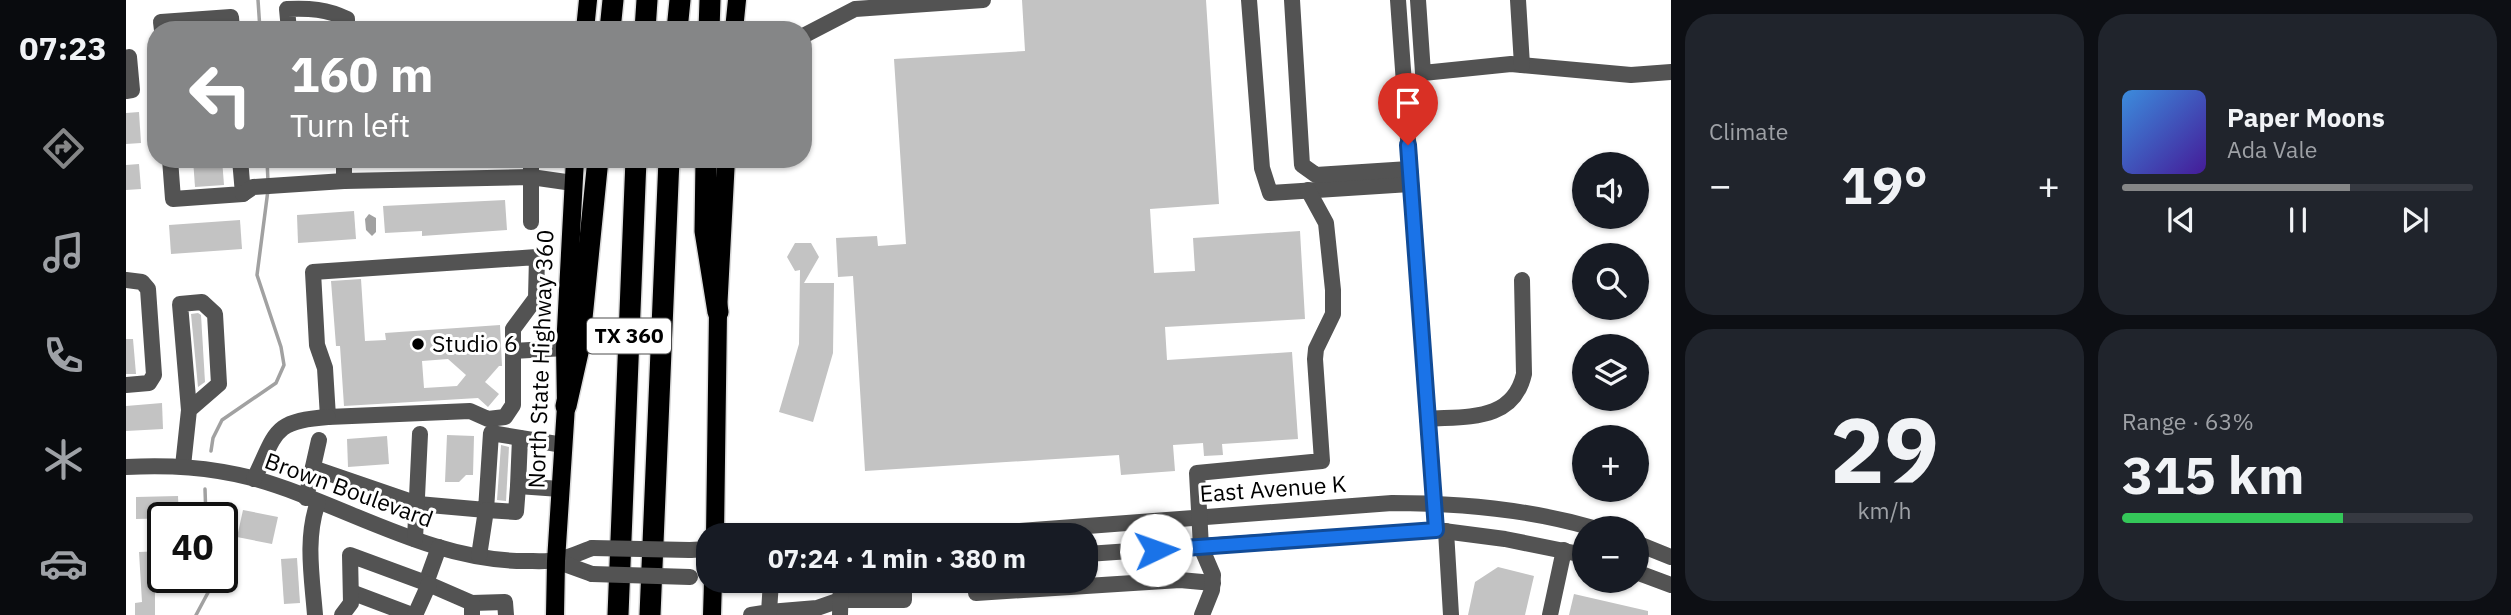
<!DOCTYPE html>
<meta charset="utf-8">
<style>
body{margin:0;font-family:"IBM Plex Sans",sans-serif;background:#20242c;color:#f1f3f6;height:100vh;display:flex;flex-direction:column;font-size:26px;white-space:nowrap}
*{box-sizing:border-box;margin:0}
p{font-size:23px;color:#9ea1a6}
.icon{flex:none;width:38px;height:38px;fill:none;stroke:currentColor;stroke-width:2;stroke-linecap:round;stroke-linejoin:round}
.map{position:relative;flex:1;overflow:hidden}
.drawer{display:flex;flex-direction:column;gap:14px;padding:14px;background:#0d0f14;width:840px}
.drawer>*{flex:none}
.banner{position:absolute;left:21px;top:21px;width:665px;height:147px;border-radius:28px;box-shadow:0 2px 5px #0004;background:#858687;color:#fff;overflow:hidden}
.fabs{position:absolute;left:1446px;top:152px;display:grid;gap:14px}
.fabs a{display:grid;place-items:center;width:77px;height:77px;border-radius:50%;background:#171b24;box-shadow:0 2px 5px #0004;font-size:35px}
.speed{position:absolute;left:21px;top:502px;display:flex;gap:14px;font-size:35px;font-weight:700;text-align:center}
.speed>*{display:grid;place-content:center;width:91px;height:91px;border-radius:50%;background:#171b24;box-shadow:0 2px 5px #0004;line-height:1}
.speed .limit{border:4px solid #111;border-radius:10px;background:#fff;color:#111}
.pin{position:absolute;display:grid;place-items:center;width:60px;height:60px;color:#fff;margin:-72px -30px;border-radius:50% 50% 50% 0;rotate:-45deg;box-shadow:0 0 7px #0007}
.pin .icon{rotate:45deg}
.me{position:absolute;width:77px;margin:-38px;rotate:87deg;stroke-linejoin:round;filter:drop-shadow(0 0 5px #0008)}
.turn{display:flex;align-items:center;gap:24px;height:147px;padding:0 28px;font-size:32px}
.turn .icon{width:91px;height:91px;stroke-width:2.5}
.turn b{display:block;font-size:49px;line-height:60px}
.big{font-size:52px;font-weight:800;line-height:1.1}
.drawer .card{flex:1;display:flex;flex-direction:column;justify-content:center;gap:10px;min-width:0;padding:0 24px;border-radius:28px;background:#20242c}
.drawer .dial{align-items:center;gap:0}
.dial b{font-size:91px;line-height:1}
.song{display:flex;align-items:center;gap:21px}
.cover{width:84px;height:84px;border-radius:10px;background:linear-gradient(135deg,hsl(210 70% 55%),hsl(260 70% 35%))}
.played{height:7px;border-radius:4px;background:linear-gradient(90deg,#858687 65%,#363941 65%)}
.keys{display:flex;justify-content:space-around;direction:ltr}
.heat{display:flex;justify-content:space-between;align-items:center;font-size:38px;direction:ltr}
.charge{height:10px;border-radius:5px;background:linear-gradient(90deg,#34c759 63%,#363941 0)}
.drawer .tiles{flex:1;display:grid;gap:14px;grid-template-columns:repeat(2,1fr)}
.trip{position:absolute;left:570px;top:523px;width:402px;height:70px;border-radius:28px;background:#171b24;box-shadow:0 2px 5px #0004;font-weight:800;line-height:70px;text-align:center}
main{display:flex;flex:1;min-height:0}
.dock{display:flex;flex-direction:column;width:126px;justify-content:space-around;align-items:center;background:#090b0e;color:#9ea1a6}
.dock .icon{width:49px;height:49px}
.dock .active{color:#858687}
.dock b{font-size:32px;color:#f1f3f6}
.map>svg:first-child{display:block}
.water{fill:#a1a1a1}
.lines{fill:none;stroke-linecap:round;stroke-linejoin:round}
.stream{stroke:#a1a1a1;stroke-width:3.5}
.building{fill:#c3c3c3;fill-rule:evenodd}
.major-casing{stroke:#dbdbdb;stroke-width:21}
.highway-casing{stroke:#dbdbdb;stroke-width:24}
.minor{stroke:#535353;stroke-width:16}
.major{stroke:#000;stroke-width:18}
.highway{stroke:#000;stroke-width:21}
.minor-bridge{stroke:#535353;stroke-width:16}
.route-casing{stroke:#114b97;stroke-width:18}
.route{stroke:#1a73e8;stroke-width:12}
.poi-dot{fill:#000;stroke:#fff;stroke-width:2.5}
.labels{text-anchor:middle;stroke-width:6;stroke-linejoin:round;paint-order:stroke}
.shield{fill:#fff;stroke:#4c4c4c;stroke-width:2}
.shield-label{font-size:21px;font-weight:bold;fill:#000}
.poi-label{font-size:23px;fill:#000;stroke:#fff;text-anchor:start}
.street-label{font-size:23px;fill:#000;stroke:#fff}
</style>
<main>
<nav class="dock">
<b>07:23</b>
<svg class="icon active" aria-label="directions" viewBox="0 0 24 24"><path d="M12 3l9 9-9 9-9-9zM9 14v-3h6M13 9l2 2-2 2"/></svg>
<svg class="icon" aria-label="music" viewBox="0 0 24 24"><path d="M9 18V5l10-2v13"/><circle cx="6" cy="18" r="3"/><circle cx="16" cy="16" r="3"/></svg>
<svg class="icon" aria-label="phone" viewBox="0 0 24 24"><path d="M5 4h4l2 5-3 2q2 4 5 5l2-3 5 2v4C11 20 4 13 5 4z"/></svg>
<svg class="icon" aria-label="climate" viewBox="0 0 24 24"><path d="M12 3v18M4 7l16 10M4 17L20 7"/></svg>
<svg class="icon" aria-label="car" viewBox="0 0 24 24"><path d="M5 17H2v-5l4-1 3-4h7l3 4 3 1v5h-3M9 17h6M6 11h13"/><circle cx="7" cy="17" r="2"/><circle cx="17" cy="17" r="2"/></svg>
</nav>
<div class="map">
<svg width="1545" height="615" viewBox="0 0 1545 615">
<rect width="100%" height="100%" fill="#fff"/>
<polygon class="water" points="243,214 250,218 250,232 246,236 240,230 239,219"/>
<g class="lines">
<g class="stream">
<polyline points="132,0 134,30"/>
<polyline points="141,159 142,182"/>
<polyline points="85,451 87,438 96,420 150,383 158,365 155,347 131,275 142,190"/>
<polyline points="79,489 80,518"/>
<polyline points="70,615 85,587 84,578"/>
</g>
</g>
<g class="building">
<polygon points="896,0 1080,0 1093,204 1024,209 1028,273 1069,271 1067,238 1174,231 1179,319 1039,327 1041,360 1166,352 1172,439 1096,444 1097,455 1078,456 1077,443 1047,445 1049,471 995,475 993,455 739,471 727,276 712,277 710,238 751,236 752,246 780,244 768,59 899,51"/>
<polygon points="13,112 15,143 0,144 0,113"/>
<polygon points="67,159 96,159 98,185 69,187"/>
<polygon points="13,164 15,189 0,190 0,165"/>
<polygon points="379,200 381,230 296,236 296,231 259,233 257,206"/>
<polygon points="228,211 230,239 172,243 171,215"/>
<polygon points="114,220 116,249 45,254 43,225"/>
<polygon points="669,243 685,243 693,257 678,283 708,283 707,353 687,422 653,412 673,344 674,270 669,271 661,257"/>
<path d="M 235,279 L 239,341 L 260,340 L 259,333 L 374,325 L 376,366 L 373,366 L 359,382 L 373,394 L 362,407 L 352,398 L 218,406 L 214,346 L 210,346 L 205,281 ZM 322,359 L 340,375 L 331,386 L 298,388 L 296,361 Z"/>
<polygon points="72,313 75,315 79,382 72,387 65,314"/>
<polygon points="0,339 7,339 10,374 0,374"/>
<polygon points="36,403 37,429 0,431 0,406"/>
<polygon points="321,435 348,436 347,475 340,475 333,482 319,482"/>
<polygon points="261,436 263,464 222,467 221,439"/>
<polygon points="375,445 383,447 380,501 371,500"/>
<polygon points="52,496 53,518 10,519 10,497"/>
<polygon points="117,510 152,517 146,544 111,537"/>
<polygon points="37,551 37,578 70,578 71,585 29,588 29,615 9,615 9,603 16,602 13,552"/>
<polygon points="171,558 174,603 158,604 155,559"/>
<polygon points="1372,567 1408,576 1399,615 1342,615 1349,582"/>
<polygon points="1448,594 1522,611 1522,615 1443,615"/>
</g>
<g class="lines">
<defs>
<g id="major">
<polyline points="459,30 462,0"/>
<polyline points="608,30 611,0"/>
<polyline points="589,536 592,312 600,159"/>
<polyline points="429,615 430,561 440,406 439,348 449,159"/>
<polyline points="586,615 587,581"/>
</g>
<g id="highway">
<polyline points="484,30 487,0"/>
<polyline points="519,30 521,0"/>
<polyline points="551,30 554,0"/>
<polyline points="583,30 584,0"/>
<polyline points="580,159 579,231 592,312"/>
<polyline points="440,406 453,348 472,159"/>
<polyline points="492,615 510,159"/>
<polyline points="524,615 543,159"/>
</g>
</defs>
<use href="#major" class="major-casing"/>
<use href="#highway" class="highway-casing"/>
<g class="minor">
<polyline points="1123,0 1136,168 1144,193 1284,184"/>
<polyline points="1166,0 1176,165 1190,175 1283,169"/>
<polyline points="1272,0 1310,530"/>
<polyline points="1292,0 1297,73 1385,64 1505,75 1545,72"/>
<polyline points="1392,0 1396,65"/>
<polyline points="36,30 35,22 105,17 106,30"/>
<path d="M 163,30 L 161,9 C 183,8 201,9 221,19 L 221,30"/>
<polyline points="677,36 729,9 857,0"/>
<polyline points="0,58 3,57 6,90 0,91"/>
<polyline points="44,159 47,199 117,194 114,159"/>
<polyline points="218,181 218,159"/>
<polyline points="117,194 127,187 218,181 405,177 447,183"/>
<polyline points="405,222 405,159"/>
<polygon points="411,257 410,298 387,329 387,405 379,417 362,419 344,411 202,417 199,368 191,345 187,272"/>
<polyline points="0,280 16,282 22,289 28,375 23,383 0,385"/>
<polyline points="387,351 439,348"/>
<path d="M 1301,419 C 1341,416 1387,422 1398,374 L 1396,280"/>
<polyline points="394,438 392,486 434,489"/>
<polyline points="57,466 63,410 93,384 89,314 76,302 54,304 63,410"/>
<path d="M 0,467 C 45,465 82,467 126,478 C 217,503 302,561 399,561 C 409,561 421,562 431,560 C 443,558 455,552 466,548"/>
<polyline points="187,468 292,504 360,510 365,433 437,445"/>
<path d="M 128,479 C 151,432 146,421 202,417"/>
<polyline points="180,498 193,440"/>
<polyline points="1320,531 1325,615"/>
<path d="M 829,536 L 1266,503 C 1334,503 1402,509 1467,528"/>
<polyline points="289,539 294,434"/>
<polyline points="1510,543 1545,557"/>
<polyline points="564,550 583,549"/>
<polyline points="961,554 1310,530 1379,539 1458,555"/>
<polyline points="353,556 360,510 390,512 392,486"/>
<polyline points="430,561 466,574"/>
<polyline points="1510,572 1545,585"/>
<polyline points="850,581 850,593 1054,580 1087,583"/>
<polyline points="300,583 313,547"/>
<polyline points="225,592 286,615"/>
<polyline points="346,603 379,602 380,615"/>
<polyline points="643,612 691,608 714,600 778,600 778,581"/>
<path d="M 189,615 C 186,577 179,538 192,502"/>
<polyline points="216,615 225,603 224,555 300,583 346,603 346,615"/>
<polyline points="289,615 303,584"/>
<polyline points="625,615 643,612 645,581"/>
<polyline points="714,615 715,581"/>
<polyline points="1076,615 1086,590 1087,575 1075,547 1071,473 1196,461 1189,359 1190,349 1207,314 1207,290 1200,223 1182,190"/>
<polyline points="1424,615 1438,550"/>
</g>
<use href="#major" class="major"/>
<use href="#highway" class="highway"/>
<g class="minor-bridge">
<polyline points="466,548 564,550"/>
<polyline points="466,574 564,577"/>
</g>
</g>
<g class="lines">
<defs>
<polyline id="route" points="1030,550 1310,530 1282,145"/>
</defs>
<use href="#route" class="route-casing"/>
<use href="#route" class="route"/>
</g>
<circle class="poi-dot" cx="292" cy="344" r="7"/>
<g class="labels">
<rect class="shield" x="461" y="318.5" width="84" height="35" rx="5"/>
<g class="shield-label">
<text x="503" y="343">TX 360</text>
</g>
<g class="poi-label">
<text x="306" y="352">Studio 6</text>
</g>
<g class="street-label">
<text transform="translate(415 359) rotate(-88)" y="8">North State Highway 360</text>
<text transform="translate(1147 489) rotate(-4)" y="8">East Avenue K</text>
<text transform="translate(223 490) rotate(20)" y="8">Brown Boulevard</text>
</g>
</g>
</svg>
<div class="fabs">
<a><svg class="icon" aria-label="sound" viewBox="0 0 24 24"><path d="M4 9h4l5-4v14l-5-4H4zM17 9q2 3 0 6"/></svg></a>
<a><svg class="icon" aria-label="search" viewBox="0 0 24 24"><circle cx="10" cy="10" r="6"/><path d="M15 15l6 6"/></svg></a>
<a><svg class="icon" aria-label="layers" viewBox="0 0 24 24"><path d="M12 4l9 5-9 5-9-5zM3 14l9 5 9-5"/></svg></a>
<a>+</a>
<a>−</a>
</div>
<div class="speed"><div class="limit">40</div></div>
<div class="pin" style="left:1282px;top:145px;background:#d93025"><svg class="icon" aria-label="arrive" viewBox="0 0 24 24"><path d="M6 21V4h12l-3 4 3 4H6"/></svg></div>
<svg class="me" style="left:1030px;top:550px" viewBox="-20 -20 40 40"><circle r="19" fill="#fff"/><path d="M0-13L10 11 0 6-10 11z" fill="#1a73e8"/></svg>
<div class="trip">07:24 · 1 min · 380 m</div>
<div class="banner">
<div class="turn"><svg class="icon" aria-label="left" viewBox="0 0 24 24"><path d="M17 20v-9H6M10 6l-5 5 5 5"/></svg><div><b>160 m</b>Turn left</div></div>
</div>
</div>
<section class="drawer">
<div class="tiles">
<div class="card"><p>Climate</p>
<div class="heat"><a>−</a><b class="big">19°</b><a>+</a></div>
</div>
<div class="card">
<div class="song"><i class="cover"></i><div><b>Paper Moons</b><p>Ada Vale</p></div></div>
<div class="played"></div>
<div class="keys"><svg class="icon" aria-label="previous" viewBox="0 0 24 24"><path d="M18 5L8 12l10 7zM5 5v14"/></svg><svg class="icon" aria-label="pause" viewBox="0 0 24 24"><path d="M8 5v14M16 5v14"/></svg><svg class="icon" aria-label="next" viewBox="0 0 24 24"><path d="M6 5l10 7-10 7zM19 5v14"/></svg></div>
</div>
<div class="card dial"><b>29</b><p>km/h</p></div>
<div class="card"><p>Range · 63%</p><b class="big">315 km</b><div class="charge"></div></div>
</div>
</section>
</main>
